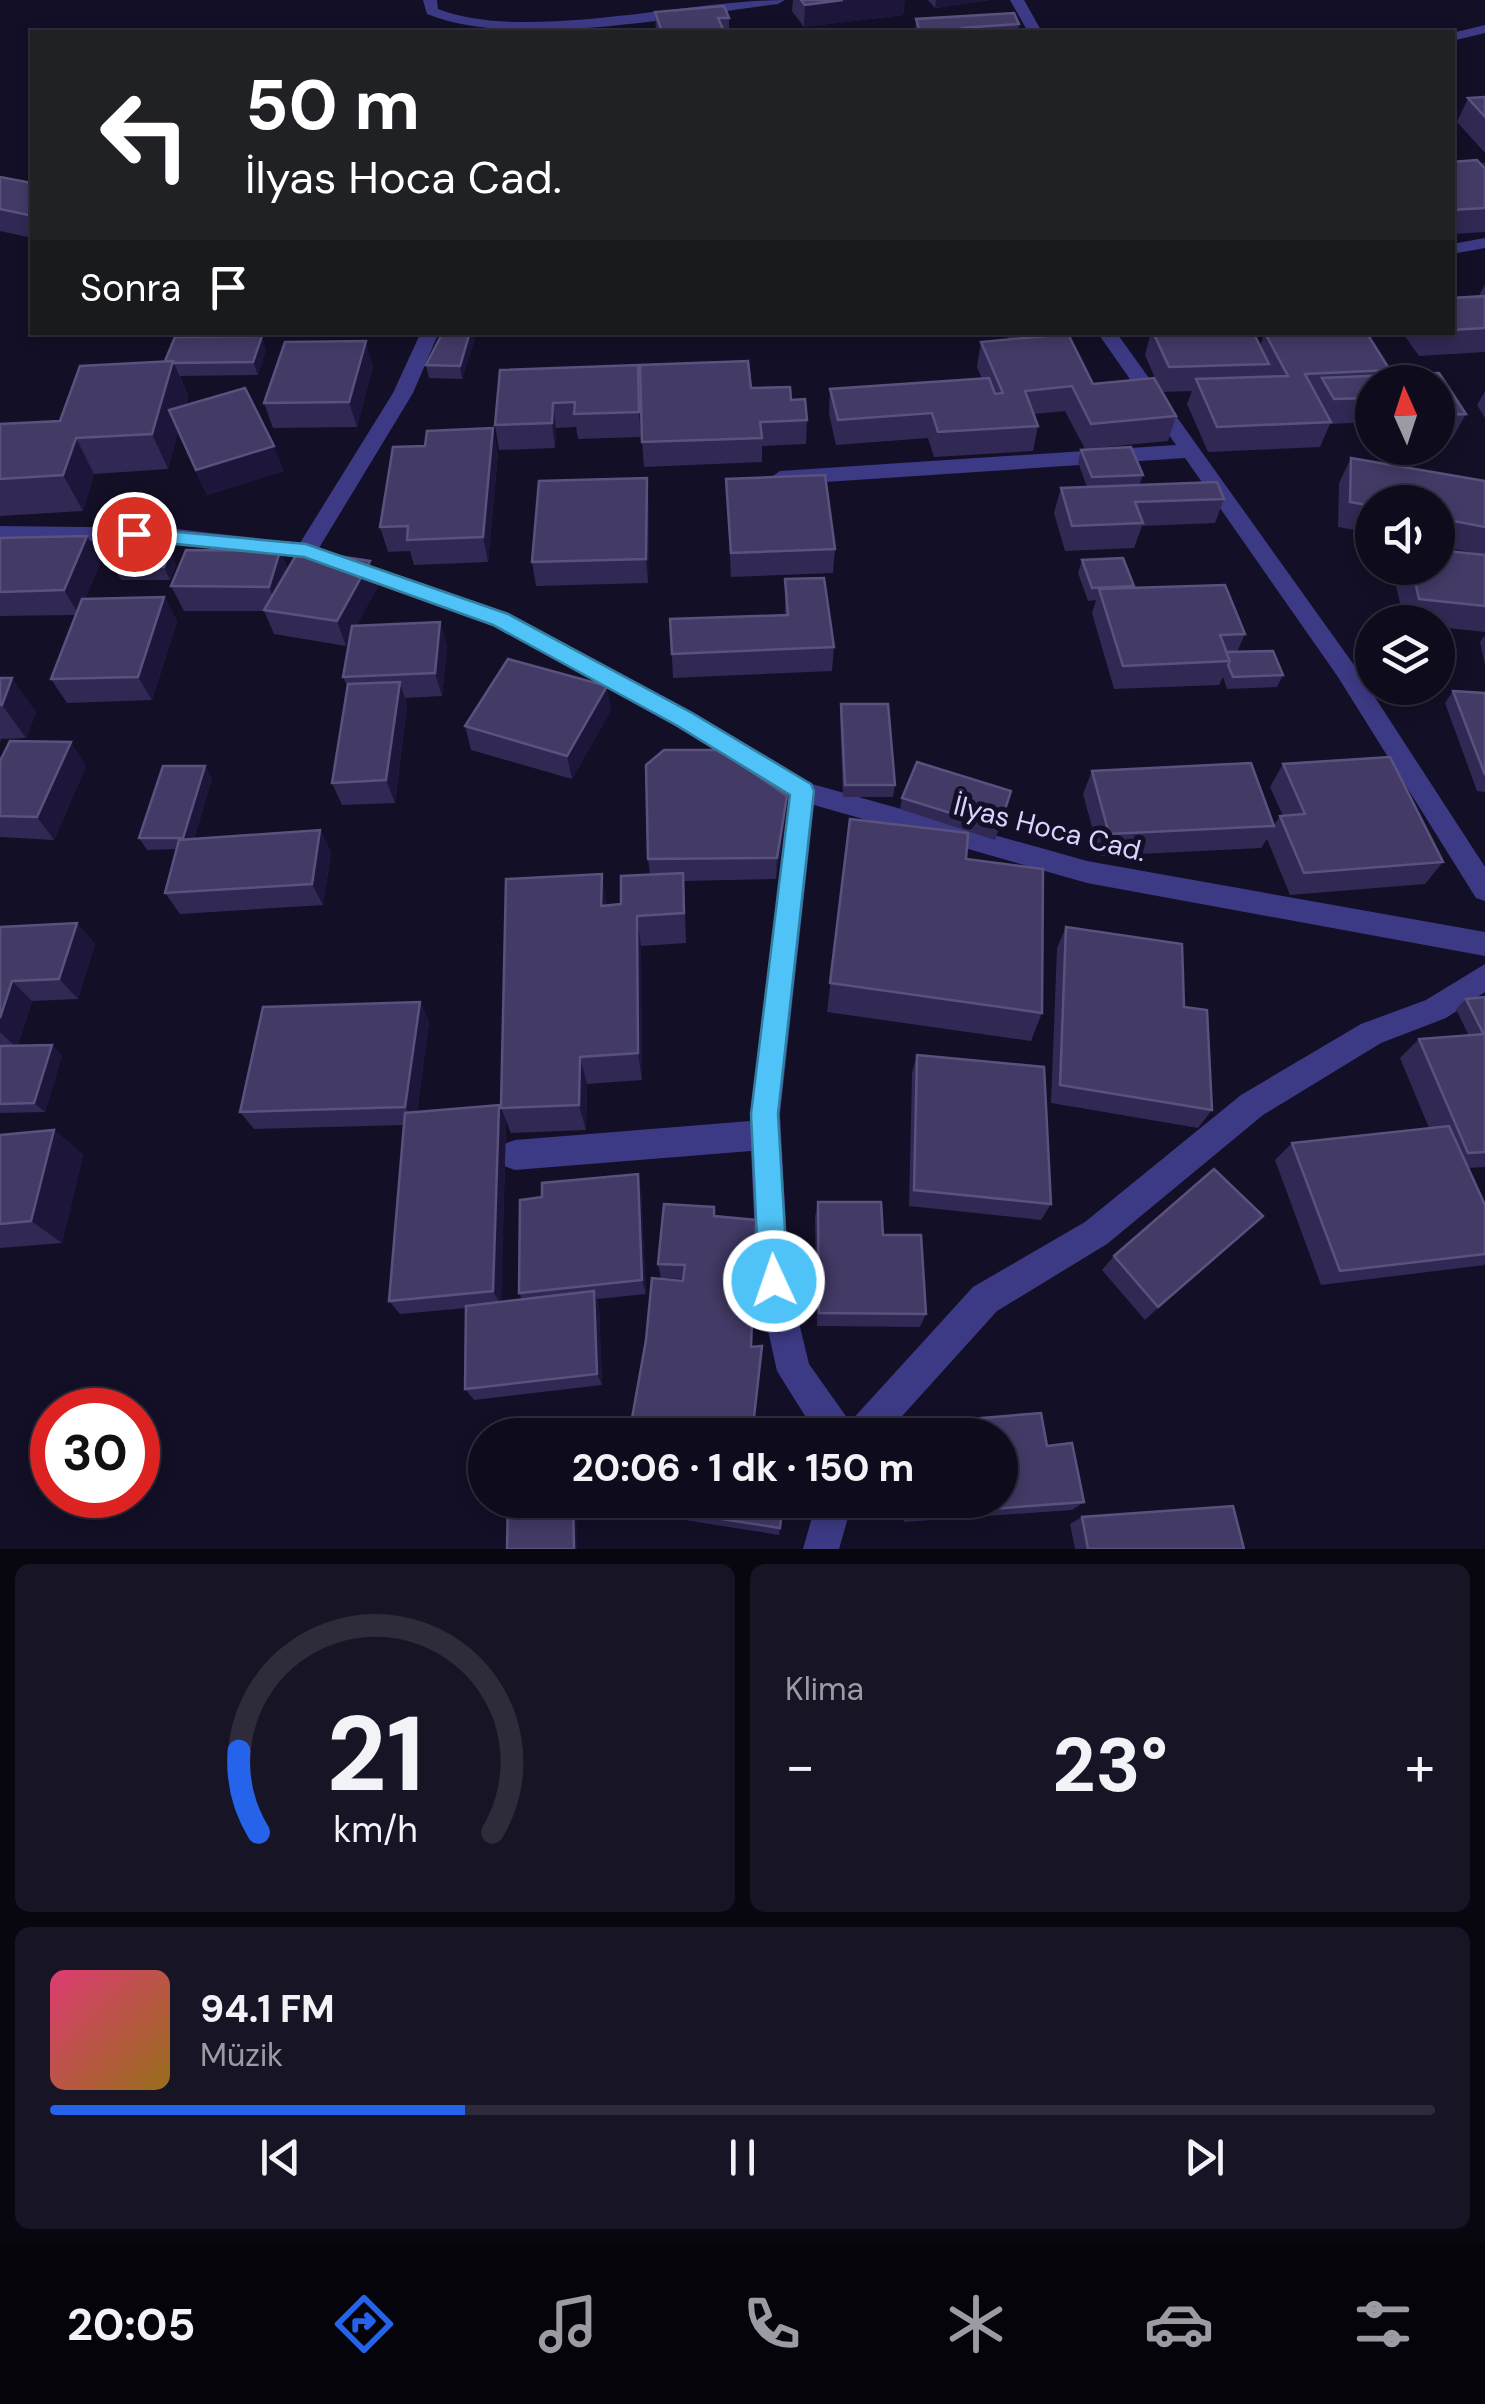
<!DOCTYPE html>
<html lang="tr">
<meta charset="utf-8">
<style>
body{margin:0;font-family:"DM Sans",sans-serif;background:#171425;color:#f1f3f6;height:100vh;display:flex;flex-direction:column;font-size:38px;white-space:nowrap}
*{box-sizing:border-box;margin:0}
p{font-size:32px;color:#9b9ba3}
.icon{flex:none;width:55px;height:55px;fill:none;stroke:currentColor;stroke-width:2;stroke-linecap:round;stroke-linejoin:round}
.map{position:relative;height:1549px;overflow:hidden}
.panel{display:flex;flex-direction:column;gap:15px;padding:15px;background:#08060f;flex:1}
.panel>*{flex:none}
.guide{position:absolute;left:30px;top:30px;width:1425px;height:305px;border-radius:0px;box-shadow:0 5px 15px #0003,0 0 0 2px #2e2b3b;background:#202124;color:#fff;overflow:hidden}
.needle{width:65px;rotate:357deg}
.controls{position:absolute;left:1355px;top:365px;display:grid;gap:20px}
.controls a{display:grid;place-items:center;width:100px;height:100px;border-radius:50%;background:#0e0b1c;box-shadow:0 5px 15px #0003,0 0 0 2px #2e2b3b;font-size:50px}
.speed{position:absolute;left:30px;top:1388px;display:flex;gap:20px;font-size:50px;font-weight:700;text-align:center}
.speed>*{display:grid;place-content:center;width:130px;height:130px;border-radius:50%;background:#0e0b1c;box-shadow:0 5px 15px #0003,0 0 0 2px #2e2b3b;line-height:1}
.speed .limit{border:15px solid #d22;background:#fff;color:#111}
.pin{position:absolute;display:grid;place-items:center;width:85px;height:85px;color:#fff;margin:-42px;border:5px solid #fff;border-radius:50%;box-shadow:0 2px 10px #0007}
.me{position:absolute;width:110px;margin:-55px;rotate:357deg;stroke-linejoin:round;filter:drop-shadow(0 0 8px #0008)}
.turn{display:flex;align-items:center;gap:35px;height:210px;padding:0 50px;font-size:45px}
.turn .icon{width:130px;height:130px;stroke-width:2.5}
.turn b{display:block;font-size:70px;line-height:85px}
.then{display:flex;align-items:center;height:95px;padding:0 50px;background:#0003;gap:20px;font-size:38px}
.big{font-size:75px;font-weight:700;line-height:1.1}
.panel .widget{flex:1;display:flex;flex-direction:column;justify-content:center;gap:15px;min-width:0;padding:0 35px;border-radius:15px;background:#171425}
.panel .dial{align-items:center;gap:0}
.dial svg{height:260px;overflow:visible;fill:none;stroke:#2e2b3b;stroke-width:7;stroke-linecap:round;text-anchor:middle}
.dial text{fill:#f1f3f6;stroke:none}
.song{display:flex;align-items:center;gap:30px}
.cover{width:120px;height:120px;border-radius:15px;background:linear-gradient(135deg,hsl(340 70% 55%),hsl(40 70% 35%))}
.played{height:10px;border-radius:5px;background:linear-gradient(90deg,#2563eb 30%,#2e2b3b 30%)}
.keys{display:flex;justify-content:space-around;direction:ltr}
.heat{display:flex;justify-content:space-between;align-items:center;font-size:55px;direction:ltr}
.panel .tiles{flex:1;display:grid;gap:15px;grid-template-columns:1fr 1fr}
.widget:last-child{grid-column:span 2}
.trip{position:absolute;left:468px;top:1418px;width:550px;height:100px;border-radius:50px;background:#0e0b1c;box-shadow:0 5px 15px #0003,0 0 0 2px #2e2b3b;font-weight:700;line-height:100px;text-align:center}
.menu{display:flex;height:160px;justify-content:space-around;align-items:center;background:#06040b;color:#9b9ba3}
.menu .icon{width:70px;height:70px}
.menu .selected{color:#2563eb}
.menu b{font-size:45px;color:#f1f3f6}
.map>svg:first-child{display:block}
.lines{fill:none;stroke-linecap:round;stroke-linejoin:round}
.minor{fill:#3d3a85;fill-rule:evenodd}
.wall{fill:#312854}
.shaded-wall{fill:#1d163a}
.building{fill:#433a66;stroke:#5a527e;stroke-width:2.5}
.route{fill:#4fc3f7;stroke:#337fa1;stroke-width:2.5}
.labels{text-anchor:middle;stroke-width:10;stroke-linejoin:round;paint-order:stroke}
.street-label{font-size:28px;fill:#d9d4ff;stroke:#130f26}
</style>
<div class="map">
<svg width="1485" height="1549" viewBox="0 0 1485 1549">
<rect width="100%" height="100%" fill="#130f26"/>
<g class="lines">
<g class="minor">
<path d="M 423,0 L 437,0 L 438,9 C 525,43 688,0 785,0 L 778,4 C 681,16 517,50 427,14 Z"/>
<polygon points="1010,0 1024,0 1042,32 1028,32"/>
<polygon points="1485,25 1485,33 1452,41 1452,33"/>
<polygon points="1485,238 1485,248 1452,254 1452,244"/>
<polygon points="421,332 439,332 413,393 319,548 508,613 693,712 812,784 1087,861 1485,932 1485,956 1087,883 814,805 780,1114 789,1281 809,1364 850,1422 973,1287 1085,1222 1241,1095 1361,1024 1426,1000 1485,964 1485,992 1446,1018 1381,1043 1263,1115 1107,1244 997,1311 885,1435 817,1435 777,1371 757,1281 751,1151 515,1170 504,1166 500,1155 504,1144 515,1140 750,1121 790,796 675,726 492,625 304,558 168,542 0,540 0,526 168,528 300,543 393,393"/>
<polygon points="1097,332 1116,332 1354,665 1485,867 1485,901 1476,898 1338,677 1185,458 780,485 770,478 780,471 1176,445"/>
<polygon points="817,1500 853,1500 839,1549 803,1549"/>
</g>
</g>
<g class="wall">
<polygon points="793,0 905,0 903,15 804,27 792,11"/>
<polygon points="928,0 990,0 935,8"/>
<polygon points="655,12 729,18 729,32 656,32"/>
<polygon points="916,19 1019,24 1018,32 915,32"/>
<polygon points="1485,97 1485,153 1457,122 1468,98"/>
<polygon points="1452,162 1485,163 1485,232 1452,234"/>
<polygon points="0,177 32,183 32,238 0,231"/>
<polygon points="1485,284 1485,352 1419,356 1402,332 1452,332 1452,298 1479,296"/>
<polygon points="477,332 462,379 429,378 426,365"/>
<polygon points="1004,332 1083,332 1068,335 1093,384 1158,385 1145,355 1151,332 1253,332 1260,346 1264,334 1259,334 1258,332 1399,332 1368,336 1390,370 1387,375 1438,382 1372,382 1372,422 1330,424 1320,447 1208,452 1187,404 1192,391 1162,392 1176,416 1168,441 1085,449 1065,411 1034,414 1038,426 1033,451 934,457 928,438 836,445 829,414 830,389 982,379 977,367 981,342 1009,339"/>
<polygon points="266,349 258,375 180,376 188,396 186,405 284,471 207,495 178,432 168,469 94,474 83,511 0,516 0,424 60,421 165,361"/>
<polygon points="638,365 641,437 578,439 576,427 556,428 555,448 499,450 495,425"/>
<polygon points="373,366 357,427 273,428 264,403"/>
<polygon points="751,388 791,400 807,420 806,444 762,446 762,462 644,467 642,442"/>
<polygon points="1485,391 1485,418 1477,405"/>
<polygon points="1466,414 1452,439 1438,439 1438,415"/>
<polygon points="1081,450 1143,475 1139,485 1224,499 1215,523 1142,526 1134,548 1065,551 1054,513 1061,488 1087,487 1078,462"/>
<polygon points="498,453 488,562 414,565 410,551 388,552 380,527"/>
<polygon points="1351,458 1485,481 1485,555 1438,546 1438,502 1372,502 1372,533 1338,527 1339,483"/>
<polygon points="726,479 835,549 833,573 731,577"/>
<polygon points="649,503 648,583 536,586 532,562"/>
<polygon points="87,536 101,561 85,599 164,597 177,621 152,700 67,703 51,679 76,615 0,616 0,538"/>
<polygon points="280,551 288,570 370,561 378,586 356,626 440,622 447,646 442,696 405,698 407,706 395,803 342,805 332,783 348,688 343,677 350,639 346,646 274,634 264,611 184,611 171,586"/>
<polygon points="1485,555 1485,632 1438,627 1438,622 1404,622 1393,571 1395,568 1438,568"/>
<polygon points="1082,560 1134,587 1245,634 1237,652 1283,675 1277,687 1227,689 1223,677 1219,685 1114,689 1092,613 1096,600 1088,601 1078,573"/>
<polygon points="176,564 170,580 121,580 114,567"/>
<polygon points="785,579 834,647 832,671 673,678 670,619 785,615"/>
<polygon points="1485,635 1485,665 1480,642"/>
<polygon points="0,678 36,712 26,738 1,739 0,743"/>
<polygon points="1453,691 1485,693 1485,792 1477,791 1445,703"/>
<polygon points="841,704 895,785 893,797 843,797 840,716"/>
<polygon points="611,710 572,779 471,750 465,726"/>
<polygon points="0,761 86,766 54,840 0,837"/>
<polygon points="1283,764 1443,862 1425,884 1290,895 1267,839 1261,848 1100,856 1083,794 1092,771 1274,825 1280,816 1283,816 1270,787"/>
<polygon points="212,778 194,839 320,830 331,852 323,905 180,914 165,893 176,849 147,850 139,838"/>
<polygon points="1011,791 995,840 900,809 902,798"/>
<polygon points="787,796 786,819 776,879 684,881 686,943 641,946 642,1080 587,1084 586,1130 511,1133 501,1108 607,906 621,904 650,875 648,859"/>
<polygon points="850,819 966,859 1042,1013 1031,1041 827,1012"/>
<polygon points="77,923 95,944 78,999 32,1001 18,1045 62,1055 45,1112 0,1113 0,927"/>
<polygon points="1066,927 1184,1007 1212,1110 1198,1128 1051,1103 1057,948"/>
<polygon points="1485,997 1485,1167 1468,1168 1485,1205 1485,1265 1321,1285 1275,1160 1292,1143 1429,1128 1400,1058 1419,1039 1469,1036 1456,1009 1466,999"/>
<polygon points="420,1002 429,1022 417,1112 499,1105 506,1123 501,1302 522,1299 519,1293 542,1197 638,1174 641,1190 646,1294 597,1299 599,1305 602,1385 474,1400 465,1389 466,1308 400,1314 389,1301 404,1125 254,1129 240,1112"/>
<polygon points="917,1055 1051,1204 1041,1220 909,1206 912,1073"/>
<polygon points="54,1130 83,1155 62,1243 0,1248 0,1135"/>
<polygon points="818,1202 883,1235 926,1314 920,1327 817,1326 815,1217"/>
<polygon points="714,1207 715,1217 751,1347 762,1358 683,1279 661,1278 658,1264"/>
<polygon points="1247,1231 1145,1320 1102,1270 1114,1256"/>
<polygon points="1041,1413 1047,1446 1072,1443 1084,1502 1072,1510 904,1522 901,1500 1000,1500 1000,1435 893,1435 898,1425"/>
<polygon points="618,1503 780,1528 779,1535 622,1510"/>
<polygon points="1082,1517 1244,1549 1075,1549 1070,1524"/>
</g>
<g class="shaded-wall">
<polygon points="843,0 905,0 903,15 804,27 805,5"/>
<polygon points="936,0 990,0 935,8"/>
<polygon points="470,332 477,332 462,379 460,366"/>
<polygon points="1015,332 1083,333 1013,345"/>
<polygon points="262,336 266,349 258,375 253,362"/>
<polygon points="366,341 373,366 357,427 349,402"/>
<polygon points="173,361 188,396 168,469 152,434"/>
<polygon points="638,365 640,390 641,437 639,412"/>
<polygon points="553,403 556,428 555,448 552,423"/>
<polygon points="493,428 498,453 488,562 483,537"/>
<polygon points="76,438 94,474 83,511 63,475"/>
<polygon points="274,446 284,471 207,495 196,470"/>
<polygon points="647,478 649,503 648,583 646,559"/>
<polygon points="87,536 101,561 79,615 64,590"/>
<polygon points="280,551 290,576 279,611 269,587"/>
<polygon points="170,552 176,564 170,580 164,567"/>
<polygon points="370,561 378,586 346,646 337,621"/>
<polygon points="164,597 177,621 152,700 138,677"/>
<polygon points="440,622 447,646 442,696 435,673"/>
<polygon points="12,678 36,712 26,738 2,705"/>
<polygon points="400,682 407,706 395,803 386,780"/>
<polygon points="607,686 611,710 572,779 567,756"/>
<polygon points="71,742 86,766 54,840 37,817"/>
<polygon points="205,766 212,778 191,849 183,838"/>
<polygon points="787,796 786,819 776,879 777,858"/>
<polygon points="320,830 331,852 323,905 312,884"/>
<polygon points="602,874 607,905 606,936 601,906"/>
<polygon points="637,916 641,946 642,1080 638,1053"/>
<polygon points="77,923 95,944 78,999 59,979"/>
<polygon points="12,981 32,1001 17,1048 0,1032 0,1018"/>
<polygon points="420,1002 429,1022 415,1125 405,1107"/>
<polygon points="52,1045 62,1055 45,1112 34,1103"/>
<polygon points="580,1057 587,1084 586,1130 579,1105"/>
<polygon points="499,1105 506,1123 501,1305 493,1291"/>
<polygon points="54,1130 83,1155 62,1243 31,1221"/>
<polygon points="638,1174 641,1190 646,1294 642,1280"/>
<polygon points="1263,1216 1247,1231 1145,1320 1158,1307"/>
<polygon points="594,1291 599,1305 602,1385 597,1374"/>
<polygon points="573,1500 576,1500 577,1549 574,1549"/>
</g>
<g class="building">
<polygon points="801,0 843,0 805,5"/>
<polygon points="724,6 729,18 718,18 724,31 709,32 662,32 655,12"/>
<polygon points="1014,13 1019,24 962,28 963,32 920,32 916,19"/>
<polygon points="1187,30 1189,32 1110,32"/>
<polygon points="1485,97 1485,117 1468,98"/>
<polygon points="1477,160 1485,169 1485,208 1452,210 1452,162"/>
<polygon points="0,177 32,183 32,211 28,215 0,209"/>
<polygon points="1485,296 1485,328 1452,330 1452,298"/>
<polygon points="443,332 470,332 460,366 426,365"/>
<polygon points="1153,332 1253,332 1269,364 1169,367"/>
<polygon points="1366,332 1390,370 1305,374 1331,422 1217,427 1196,379 1288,376 1265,333"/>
<polygon points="1068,334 1093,384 1154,378 1176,416 1091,424 1072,386 1025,391 1038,426 938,432 932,413 838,420 830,389 989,378 995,394 1003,393 981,342"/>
<polygon points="262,336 253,362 174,363 173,361 165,361 175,337"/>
<polygon points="366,341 349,402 264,403 285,342"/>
<polygon points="173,361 152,434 76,438 63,475 0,479 0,424 60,421 80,366"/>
<polygon points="748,361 751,388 790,387 791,400 805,399 807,420 760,422 762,438 642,442 640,365"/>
<polygon points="638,365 639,412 574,414 575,402 553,403 552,423 495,425 500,370"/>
<polygon points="1439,373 1466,414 1438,415 1438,382 1372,382 1372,398 1334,399 1322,378"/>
<polygon points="245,388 274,446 196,470 169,410"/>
<polygon points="493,428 483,537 407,540 408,526 380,527 393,447 425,446 427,431"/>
<polygon points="1131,447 1143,475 1092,477 1081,450"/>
<polygon points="1351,458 1485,481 1485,527 1438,518 1438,502 1372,502 1372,506 1350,502"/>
<polygon points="825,475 835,549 731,553 726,479"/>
<polygon points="647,478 646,559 532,562 539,481"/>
<polygon points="1217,482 1224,499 1135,502 1143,523 1072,526 1061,488"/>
<polygon points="87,536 64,590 0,592 0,538"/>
<polygon points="186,550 280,551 269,587 171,586"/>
<polygon points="299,550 370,561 337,621 264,610"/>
<polygon points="1438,550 1485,555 1485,606 1419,599 1412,568 1438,568"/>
<polygon points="120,552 170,552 164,567 114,567"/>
<polygon points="1123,558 1134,586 1092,588 1082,560"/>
<polygon points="824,578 834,647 672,654 670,619 788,615 785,579"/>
<polygon points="1225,585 1245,634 1220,635 1230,661 1123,666 1099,589"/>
<polygon points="164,597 138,677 51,679 82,599"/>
<polygon points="440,622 435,673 343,677 352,626"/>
<polygon points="1273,651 1283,675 1233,677 1228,665 1230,661 1226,652"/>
<polygon points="508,659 607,686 567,756 465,726"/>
<polygon points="0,678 12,678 2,705 0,705"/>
<polygon points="400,682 386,780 332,783 348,684"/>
<polygon points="1453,691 1485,693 1485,775"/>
<polygon points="841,704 888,704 895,785 845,785"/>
<polygon points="10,741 71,742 37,817 0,816 0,761"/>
<polygon points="664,750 720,750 787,796 777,858 648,859 646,765"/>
<polygon points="1390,757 1443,862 1304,873 1280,816 1305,814 1283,764"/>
<polygon points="917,762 1011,791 999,828 902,798"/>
<polygon points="1251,763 1274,826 1109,834 1092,771"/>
<polygon points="163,766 205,766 183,838 139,838"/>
<polygon points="850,819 968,833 966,859 1043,869 1042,1013 830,983"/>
<polygon points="320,830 312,884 165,893 179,840"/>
<polygon points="683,873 684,913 637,916 638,1053 580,1057 579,1105 501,1108 506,879 602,874 601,906 621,904 621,876"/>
<polygon points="77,923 59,979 12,981 0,1018 0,927"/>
<polygon points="1066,927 1182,944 1184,1007 1207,1010 1212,1110 1060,1085"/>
<polygon points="1485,997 1485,1034 1484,1035 1466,999"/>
<polygon points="420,1002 405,1107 240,1112 263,1007"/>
<polygon points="1485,1034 1485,1152 1468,1153 1419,1039"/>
<polygon points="52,1045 34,1103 0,1104 0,1046"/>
<polygon points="917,1055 1044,1067 1051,1204 914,1190"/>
<polygon points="499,1105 493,1291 389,1301 405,1113"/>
<polygon points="1449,1126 1485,1205 1485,1254 1340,1271 1292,1143"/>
<polygon points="54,1130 31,1221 0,1224 0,1135"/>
<polygon points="1214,1169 1263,1216 1158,1307 1114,1256"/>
<polygon points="638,1174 642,1280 519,1293 520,1200 542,1197 542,1183"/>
<polygon points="818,1202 881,1202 883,1235 921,1235 926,1314 819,1313"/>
<polygon points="664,1204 714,1207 714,1216 756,1220 751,1347 762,1346 752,1435 629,1435 646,1340 652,1278 683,1281 685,1265 658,1264"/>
<polygon points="594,1291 597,1374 465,1389 466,1306"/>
<polygon points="1041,1413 1047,1446 1072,1443 1084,1502 910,1515 908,1500 1000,1500 1000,1435 899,1435 898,1425"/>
<polygon points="508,1500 573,1500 574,1549 507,1549"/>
<polygon points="618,1500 783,1500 780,1528 618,1503"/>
<polygon points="1233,1506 1244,1549 1088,1549 1082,1517"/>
</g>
<polygon class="route" points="134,528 306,544 508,614 692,713 811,784 814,791 778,1114 788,1281 784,1292 774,1296 763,1292 759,1281 751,1114 790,795 676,725 493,625 304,557 127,539 127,530"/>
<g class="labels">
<g class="street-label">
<text transform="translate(1050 828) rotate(14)" y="10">İlyas Hoca Cad.</text>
</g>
</g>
</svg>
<div class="controls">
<a><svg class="needle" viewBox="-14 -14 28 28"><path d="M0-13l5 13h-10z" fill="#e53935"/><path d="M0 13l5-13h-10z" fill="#9b9ba3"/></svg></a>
<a><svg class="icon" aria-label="sound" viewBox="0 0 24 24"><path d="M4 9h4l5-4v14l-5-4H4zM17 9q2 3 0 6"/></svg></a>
<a><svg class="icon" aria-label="layers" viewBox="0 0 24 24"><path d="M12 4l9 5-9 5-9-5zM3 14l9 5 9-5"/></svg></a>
</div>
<div class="speed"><div class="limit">30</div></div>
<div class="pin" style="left:134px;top:534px;background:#d93025"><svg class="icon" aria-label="arrive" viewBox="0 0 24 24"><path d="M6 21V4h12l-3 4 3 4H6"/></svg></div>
<svg class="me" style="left:774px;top:1281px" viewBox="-20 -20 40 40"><circle r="17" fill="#4fc3f7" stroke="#fff" stroke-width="3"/><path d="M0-11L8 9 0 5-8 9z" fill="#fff"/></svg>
<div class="trip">20:06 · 1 dk · 150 m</div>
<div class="guide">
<div class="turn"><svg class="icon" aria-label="left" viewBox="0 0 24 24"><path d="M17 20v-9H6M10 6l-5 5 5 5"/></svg><div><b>50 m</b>İlyas Hoca Cad.</div></div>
<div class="then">Sonra<svg class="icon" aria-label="arrive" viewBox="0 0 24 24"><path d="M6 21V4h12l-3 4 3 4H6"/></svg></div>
</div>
</div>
<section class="panel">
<div class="tiles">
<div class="widget dial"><svg viewBox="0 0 100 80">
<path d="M14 69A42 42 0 1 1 86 69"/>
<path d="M14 69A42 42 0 0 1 8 44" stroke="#2563eb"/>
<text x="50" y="56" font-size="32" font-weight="700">21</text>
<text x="50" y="72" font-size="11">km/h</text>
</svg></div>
<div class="widget"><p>Klima</p>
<div class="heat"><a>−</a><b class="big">23°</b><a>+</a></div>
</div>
<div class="widget">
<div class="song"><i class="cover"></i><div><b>94.1 FM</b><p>Müzik</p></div></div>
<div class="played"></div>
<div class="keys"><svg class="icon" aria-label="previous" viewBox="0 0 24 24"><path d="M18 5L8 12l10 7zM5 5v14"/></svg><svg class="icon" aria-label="pause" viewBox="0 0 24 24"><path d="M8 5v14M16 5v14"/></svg><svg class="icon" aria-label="next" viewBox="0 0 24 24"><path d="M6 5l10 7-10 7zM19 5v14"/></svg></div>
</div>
</div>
</section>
<nav class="menu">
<b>20:05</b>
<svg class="icon selected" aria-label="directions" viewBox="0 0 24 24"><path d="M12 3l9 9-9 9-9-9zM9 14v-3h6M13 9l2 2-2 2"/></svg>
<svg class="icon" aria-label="music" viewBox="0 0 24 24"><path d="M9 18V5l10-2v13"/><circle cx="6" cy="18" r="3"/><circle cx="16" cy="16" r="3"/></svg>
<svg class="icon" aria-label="phone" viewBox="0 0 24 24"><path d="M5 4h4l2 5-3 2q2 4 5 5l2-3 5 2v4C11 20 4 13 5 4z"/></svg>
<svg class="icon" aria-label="climate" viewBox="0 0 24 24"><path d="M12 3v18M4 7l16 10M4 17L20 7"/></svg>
<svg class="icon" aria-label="car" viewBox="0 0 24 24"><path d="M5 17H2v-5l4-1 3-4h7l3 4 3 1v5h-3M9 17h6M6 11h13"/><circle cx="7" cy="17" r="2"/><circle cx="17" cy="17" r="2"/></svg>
<svg class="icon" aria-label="filters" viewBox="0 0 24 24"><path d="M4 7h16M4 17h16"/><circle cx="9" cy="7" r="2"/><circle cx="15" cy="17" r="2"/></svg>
</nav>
